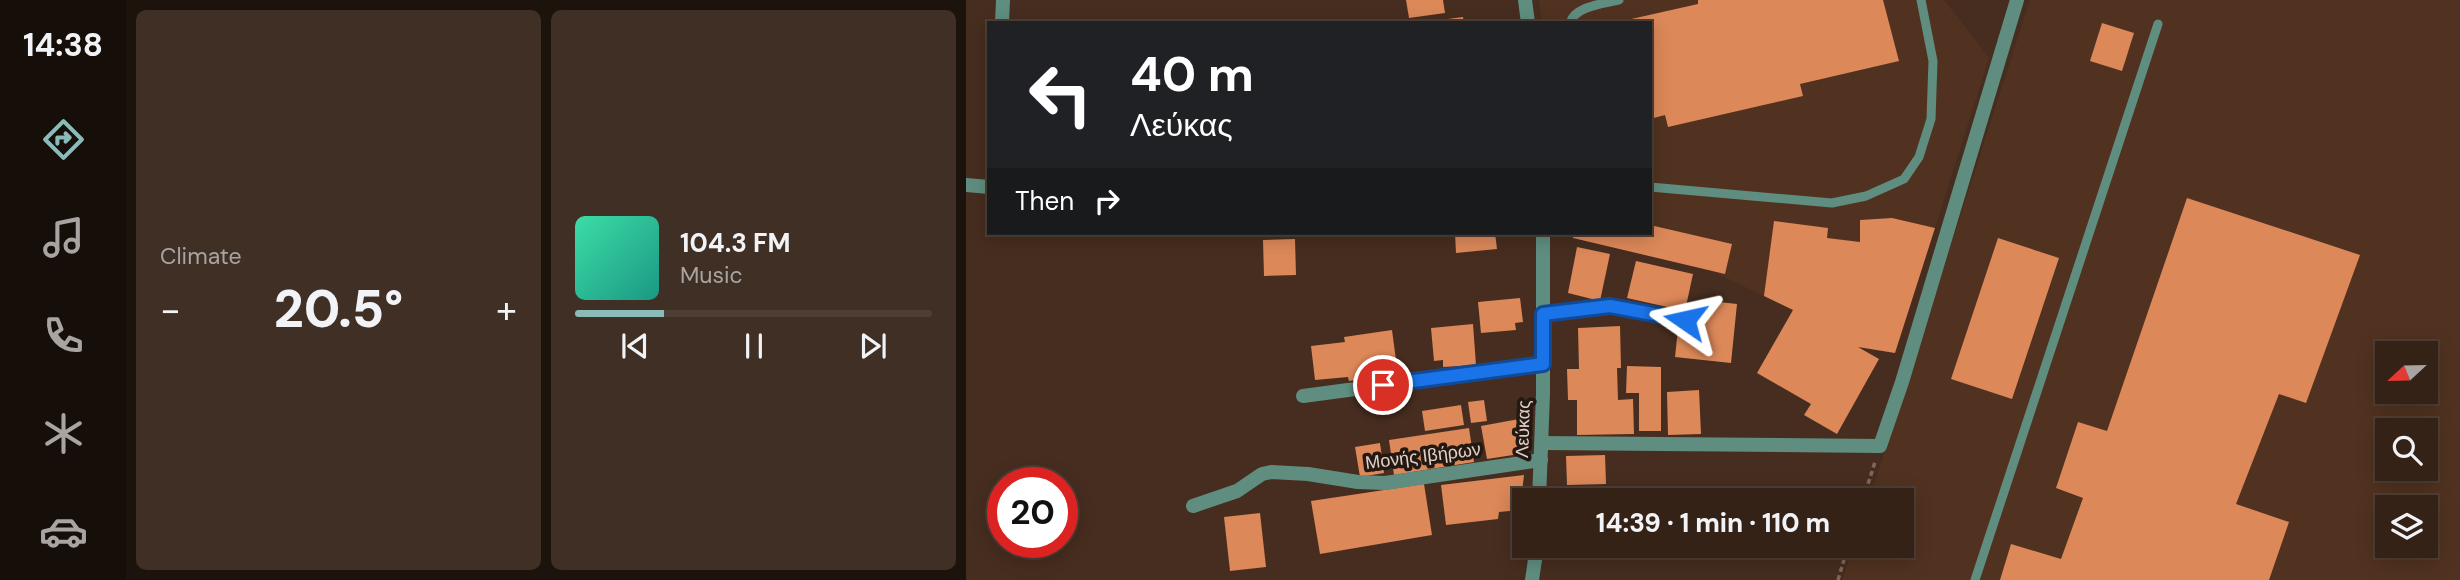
<!DOCTYPE html>
<meta charset="utf-8">
<style>
body{margin:0;font-family:"DM Sans",sans-serif;background:#3f2f24;color:#f1f3f6;height:100vh;display:flex;flex-direction:column;font-size:26px;white-space:nowrap}
*{box-sizing:border-box;margin:0}
p{font-size:23px;color:#a9a4a1}
.icon{flex:none;width:38px;height:38px;fill:none;stroke:currentColor;stroke-width:2;stroke-linecap:round;stroke-linejoin:round}
.map{position:relative;flex:1;overflow:hidden}
.drawer{display:flex;flex-direction:column;gap:10px;padding:10px;background:#1d130d;width:840px}
.drawer>*{flex:none}
.guide{position:absolute;left:21px;top:21px;width:665px;height:214px;border-radius:0px;box-shadow:0 4px 18px #0003,0 0 0 2px #4e3f36;background:#202124;color:#fff;overflow:hidden}
.needle{width:46px;rotate:248deg}
.controls{position:absolute;left:1409px;top:341px;display:grid;gap:14px}
.controls a{display:grid;place-items:center;width:63px;height:63px;border-radius:0px;background:#342217;box-shadow:0 4px 18px #0003,0 0 0 2px #4e3f36;font-size:35px}
.speed{position:absolute;left:21px;top:467px;display:flex;gap:14px;font-size:35px;font-weight:700;text-align:center}
.speed>*{display:grid;place-content:center;width:91px;height:91px;border-radius:50%;background:#342217;box-shadow:0 4px 18px #0003,0 0 0 2px #4e3f36;line-height:1}
.speed .limit{border:10px solid #d22;background:#fff;color:#111}
.pin{position:absolute;display:grid;place-items:center;width:60px;height:60px;color:#fff;margin:-30px;border:4px solid #fff;border-radius:50%;box-shadow:0 2px 7px #0007}
.me{position:absolute;width:77px;margin:-38px;rotate:281deg;stroke-linejoin:round;filter:drop-shadow(0 0 5px #0008)}
.turn{display:flex;align-items:center;gap:24px;height:147px;padding:0 28px;font-size:32px}
.turn .icon{width:91px;height:91px;stroke-width:2.5}
.turn b{display:block;font-size:49px;line-height:60px}
.then{display:flex;align-items:center;height:66px;padding:0 28px;background:#0003;gap:14px;font-size:26px}
.big{font-size:52px;font-weight:800;line-height:1.1}
.drawer .tile{flex:1;display:flex;flex-direction:column;justify-content:center;gap:10px;min-width:0;padding:0 24px;border-radius:10px;background:#3f2f24}
.song{display:flex;align-items:center;gap:21px}
.cover{width:84px;height:84px;border-radius:10px;background:linear-gradient(135deg,hsl(160 70% 55%),hsl(170 70% 35%))}
.played{height:7px;border-radius:4px;background:linear-gradient(90deg,#8bbbb9 25%,#4e3f36 25%)}
.keys{display:flex;justify-content:space-around;direction:ltr}
.heat{display:flex;justify-content:space-between;align-items:center;font-size:38px;direction:ltr}
.drawer .tiles{flex:1;display:grid;gap:10px;grid-template-columns:repeat(2,1fr)}
.trip{position:absolute;left:546px;top:488px;width:402px;height:70px;border-radius:0px;background:#342217;box-shadow:0 4px 18px #0003,0 0 0 2px #4e3f36;font-weight:800;line-height:70px;text-align:center}
main{display:flex;flex:1;min-height:0}
.dock{display:flex;flex-direction:column;width:126px;justify-content:space-around;align-items:center;background:#150e09;color:#a9a4a1}
.dock .icon{width:49px;height:49px}
.dock .active{color:#8bbbb9}
.dock b{font-size:32px;color:#f1f3f6}
.map>svg:first-child{display:block}
.built{fill:#513220;fill-rule:evenodd}
.building{fill:#dc8859}
.lines{fill:none;stroke-linecap:round;stroke-linejoin:round}
.path{stroke:#7e685c;stroke-width:3.5;stroke-dasharray:5 3.5;stroke-linecap:butt}
.service{stroke:#5f8e81;stroke-width:9}
.minor{stroke:#5f8e81;stroke-width:14}
.tertiary{stroke:#5f8e81;stroke-width:14}
.route-casing{stroke:#114b97;stroke-width:18}
.route{stroke:#1a73e8;stroke-width:12}
.labels{text-anchor:middle;stroke-width:7;stroke-linejoin:round;paint-order:stroke}
.street-label{font-size:18px;fill:#e2d1c8;stroke:#241812}
</style>
<main>
<nav class="dock">
<b>14:38</b>
<svg class="icon active" aria-label="directions" viewBox="0 0 24 24"><path d="M12 3l9 9-9 9-9-9zM9 14v-3h6M13 9l2 2-2 2"/></svg>
<svg class="icon" aria-label="music" viewBox="0 0 24 24"><path d="M9 18V5l10-2v13"/><circle cx="6" cy="18" r="3"/><circle cx="16" cy="16" r="3"/></svg>
<svg class="icon" aria-label="phone" viewBox="0 0 24 24"><path d="M5 4h4l2 5-3 2q2 4 5 5l2-3 5 2v4C11 20 4 13 5 4z"/></svg>
<svg class="icon" aria-label="climate" viewBox="0 0 24 24"><path d="M12 3v18M4 7l16 10M4 17L20 7"/></svg>
<svg class="icon" aria-label="car" viewBox="0 0 24 24"><path d="M5 17H2v-5l4-1 3-4h7l3 4 3 1v5h-3M9 17h6M6 11h13"/><circle cx="7" cy="17" r="2"/><circle cx="17" cy="17" r="2"/></svg>
</nav>
<section class="drawer">
<div class="tiles">
<div class="tile"><p>Climate</p>
<div class="heat"><a>−</a><b class="big">20.5°</b><a>+</a></div>
</div>
<div class="tile">
<div class="song"><i class="cover"></i><div><b>104.3 FM</b><p>Music</p></div></div>
<div class="played"></div>
<div class="keys"><svg class="icon" aria-label="previous" viewBox="0 0 24 24"><path d="M18 5L8 12l10 7zM5 5v14"/></svg><svg class="icon" aria-label="pause" viewBox="0 0 24 24"><path d="M8 5v14M16 5v14"/></svg><svg class="icon" aria-label="next" viewBox="0 0 24 24"><path d="M6 5l10 7-10 7zM19 5v14"/></svg></div>
</div>
</div>
</section>
<div class="map">
<svg width="1494" height="580" viewBox="0 0 1494 580">
<rect width="100%" height="100%" fill="#462d1f"/>
<g class="built">
<polygon points="573,0 978,0 1023,58 929,353 892,347 827,310 744,270 598,236 599,233 684,233 684,23 576,23"/>
<path d="M 1064,0 L 1494,0 L 1494,580 L 876,580 L 888,546 L 936,546 L 936,500 L 903,500 ZM 1421,354 L 1460,354 L 1460,392 L 1421,392 ZM 1421,430 L 1460,430 L 1460,469 L 1421,469 ZM 1421,508 L 1460,508 L 1460,546 L 1421,546 Z"/>
</g>
<g class="building">
<polygon points="440,0 477,0 479,13 443,18"/>
<polygon points="732,0 917,0 933,61 834,84 837,96 702,127 699,115 684,119 684,23 652,22 732,4"/>
<polygon points="497,17 498,23 474,23 474,20"/>
<polygon points="1136,23 1168,33 1156,71 1124,61"/>
<polygon points="1221,198 1394,255 1340,403 1313,394 1270,504 1323,522 1303,580 1034,580 1045,544 1095,559 1117,498 1090,488 1112,422 1141,431"/>
<polygon points="926,218 969,228 929,353 892,347 913,359 871,434 838,415 845,404 791,373 827,310 798,296 808,221 862,228 861,238 894,242 894,220"/>
<polygon points="684,225 766,244 759,274 607,238 608,233 684,233"/>
<polygon points="489,233 529,233 531,249 490,253"/>
<polygon points="1032,238 1093,258 1046,399 985,379"/>
<polygon points="329,239 330,275 298,276 297,240"/>
<polygon points="611,247 644,254 634,301 602,293"/>
<polygon points="670,261 727,274 719,311 661,298"/>
<polygon points="554,298 557,322 549,323 550,330 515,333 512,302"/>
<polygon points="735,300 771,304 765,363 709,357 712,329 732,332"/>
<polygon points="507,324 510,365 477,367 477,360 468,361 465,328"/>
<polygon points="654,326 655,368 651,368 652,400 667,399 668,434 611,435 611,400 602,400 601,369 613,369 612,328"/>
<polygon points="426,330 432,375 383,381 382,377 349,380 345,346 379,342 378,337"/>
<polygon points="661,366 695,367 695,431 673,431 673,393 660,393"/>
<polygon points="733,390 735,434 702,435 701,392"/>
<polygon points="518,400 521,421 505,423 502,402"/>
<polygon points="495,405 498,425 459,431 456,411"/>
<polygon points="553,419 564,422 560,453 521,459 515,426"/>
<polygon points="503,428 508,462 428,475 423,440"/>
<polygon points="414,443 418,473 394,477 389,447"/>
<polygon points="639,455 640,484 601,485 600,456"/>
<polygon points="558,475 554,510 533,512 532,519 480,525 475,485"/>
<polygon points="458,484 466,535 354,554 345,501"/>
<polygon points="630,491 630,500 595,500 595,493"/>
<polygon points="294,513 300,567 264,571 258,517"/>
<rect x="597" y="546" width="34" height="8"/>
</g>
<g class="lines">
<g class="path">
<polyline points="897,500 909,462"/>
<polyline points="872,580 882,546"/>
</g>
<g class="service">
<path d="M 604,23 C 609,6 637,4 653,0"/>
<polyline points="684,187 866,203 900,196 938,179 953,157 965,119 967,61 955,0"/>
<polyline points="577,314 644,306 719,320"/>
<polyline points="1009,580 1192,24"/>
</g>
<g class="minor">
<polyline points="36,23 37,0"/>
<polyline points="0,185 23,187"/>
<polyline points="337,396 577,364"/>
<polyline points="576,443 914,446 936,382 1051,0"/>
<polyline points="227,506 271,491 296,474 305,472 342,474 392,482 419,483 575,460"/>
</g>
<g class="tertiary">
<polyline points="559,0 562,23"/>
<polyline points="573,500 577,394 577,233"/>
<polyline points="566,580 571,546"/>
</g>
</g>
<g class="lines">
<defs>
<polyline id="route" points="417,385 577,364 577,314 644,306 719,320"/>
</defs>
<use href="#route" class="route-casing"/>
<use href="#route" class="route"/>
</g>
<g class="labels">
<g class="street-label">
<text transform="translate(557 429) rotate(-88)" y="6">Λεύκας</text>
<text transform="translate(457 456) rotate(-7)" y="6">Μονής Ιβήρων</text>
</g>
</g>
</svg>
<div class="controls">
<a><svg class="needle" viewBox="-14 -14 28 28"><path d="M0-13l5 13h-10z" fill="#e53935"/><path d="M0 13l5-13h-10z" fill="#a9a4a1"/></svg></a>
<a><svg class="icon" aria-label="search" viewBox="0 0 24 24"><circle cx="10" cy="10" r="6"/><path d="M15 15l6 6"/></svg></a>
<a><svg class="icon" aria-label="layers" viewBox="0 0 24 24"><path d="M12 4l9 5-9 5-9-5zM3 14l9 5 9-5"/></svg></a>
</div>
<div class="speed"><div class="limit">20</div></div>
<div class="pin" style="left:417px;top:385px;background:#d93025"><svg class="icon" aria-label="arrive" viewBox="0 0 24 24"><path d="M6 21V4h12l-3 4 3 4H6"/></svg></div>
<svg class="me" style="left:719px;top:320px" viewBox="-20 -20 40 40"><path d="M0-17L14 15 0 8-14 15z" fill="#1a73e8" stroke="#fff" stroke-width="4"/></svg>
<div class="trip">14:39 · 1 min · 110 m</div>
<div class="guide">
<div class="turn"><svg class="icon" aria-label="left" viewBox="0 0 24 24"><path d="M17 20v-9H6M10 6l-5 5 5 5"/></svg><div><b>40 m</b>Λεύκας</div></div>
<div class="then">Then<svg class="icon" aria-label="right" viewBox="0 0 24 24"><path d="M7 20v-9h11M14 6l5 5-5 5"/></svg></div>
</div>
</div>
</main>
